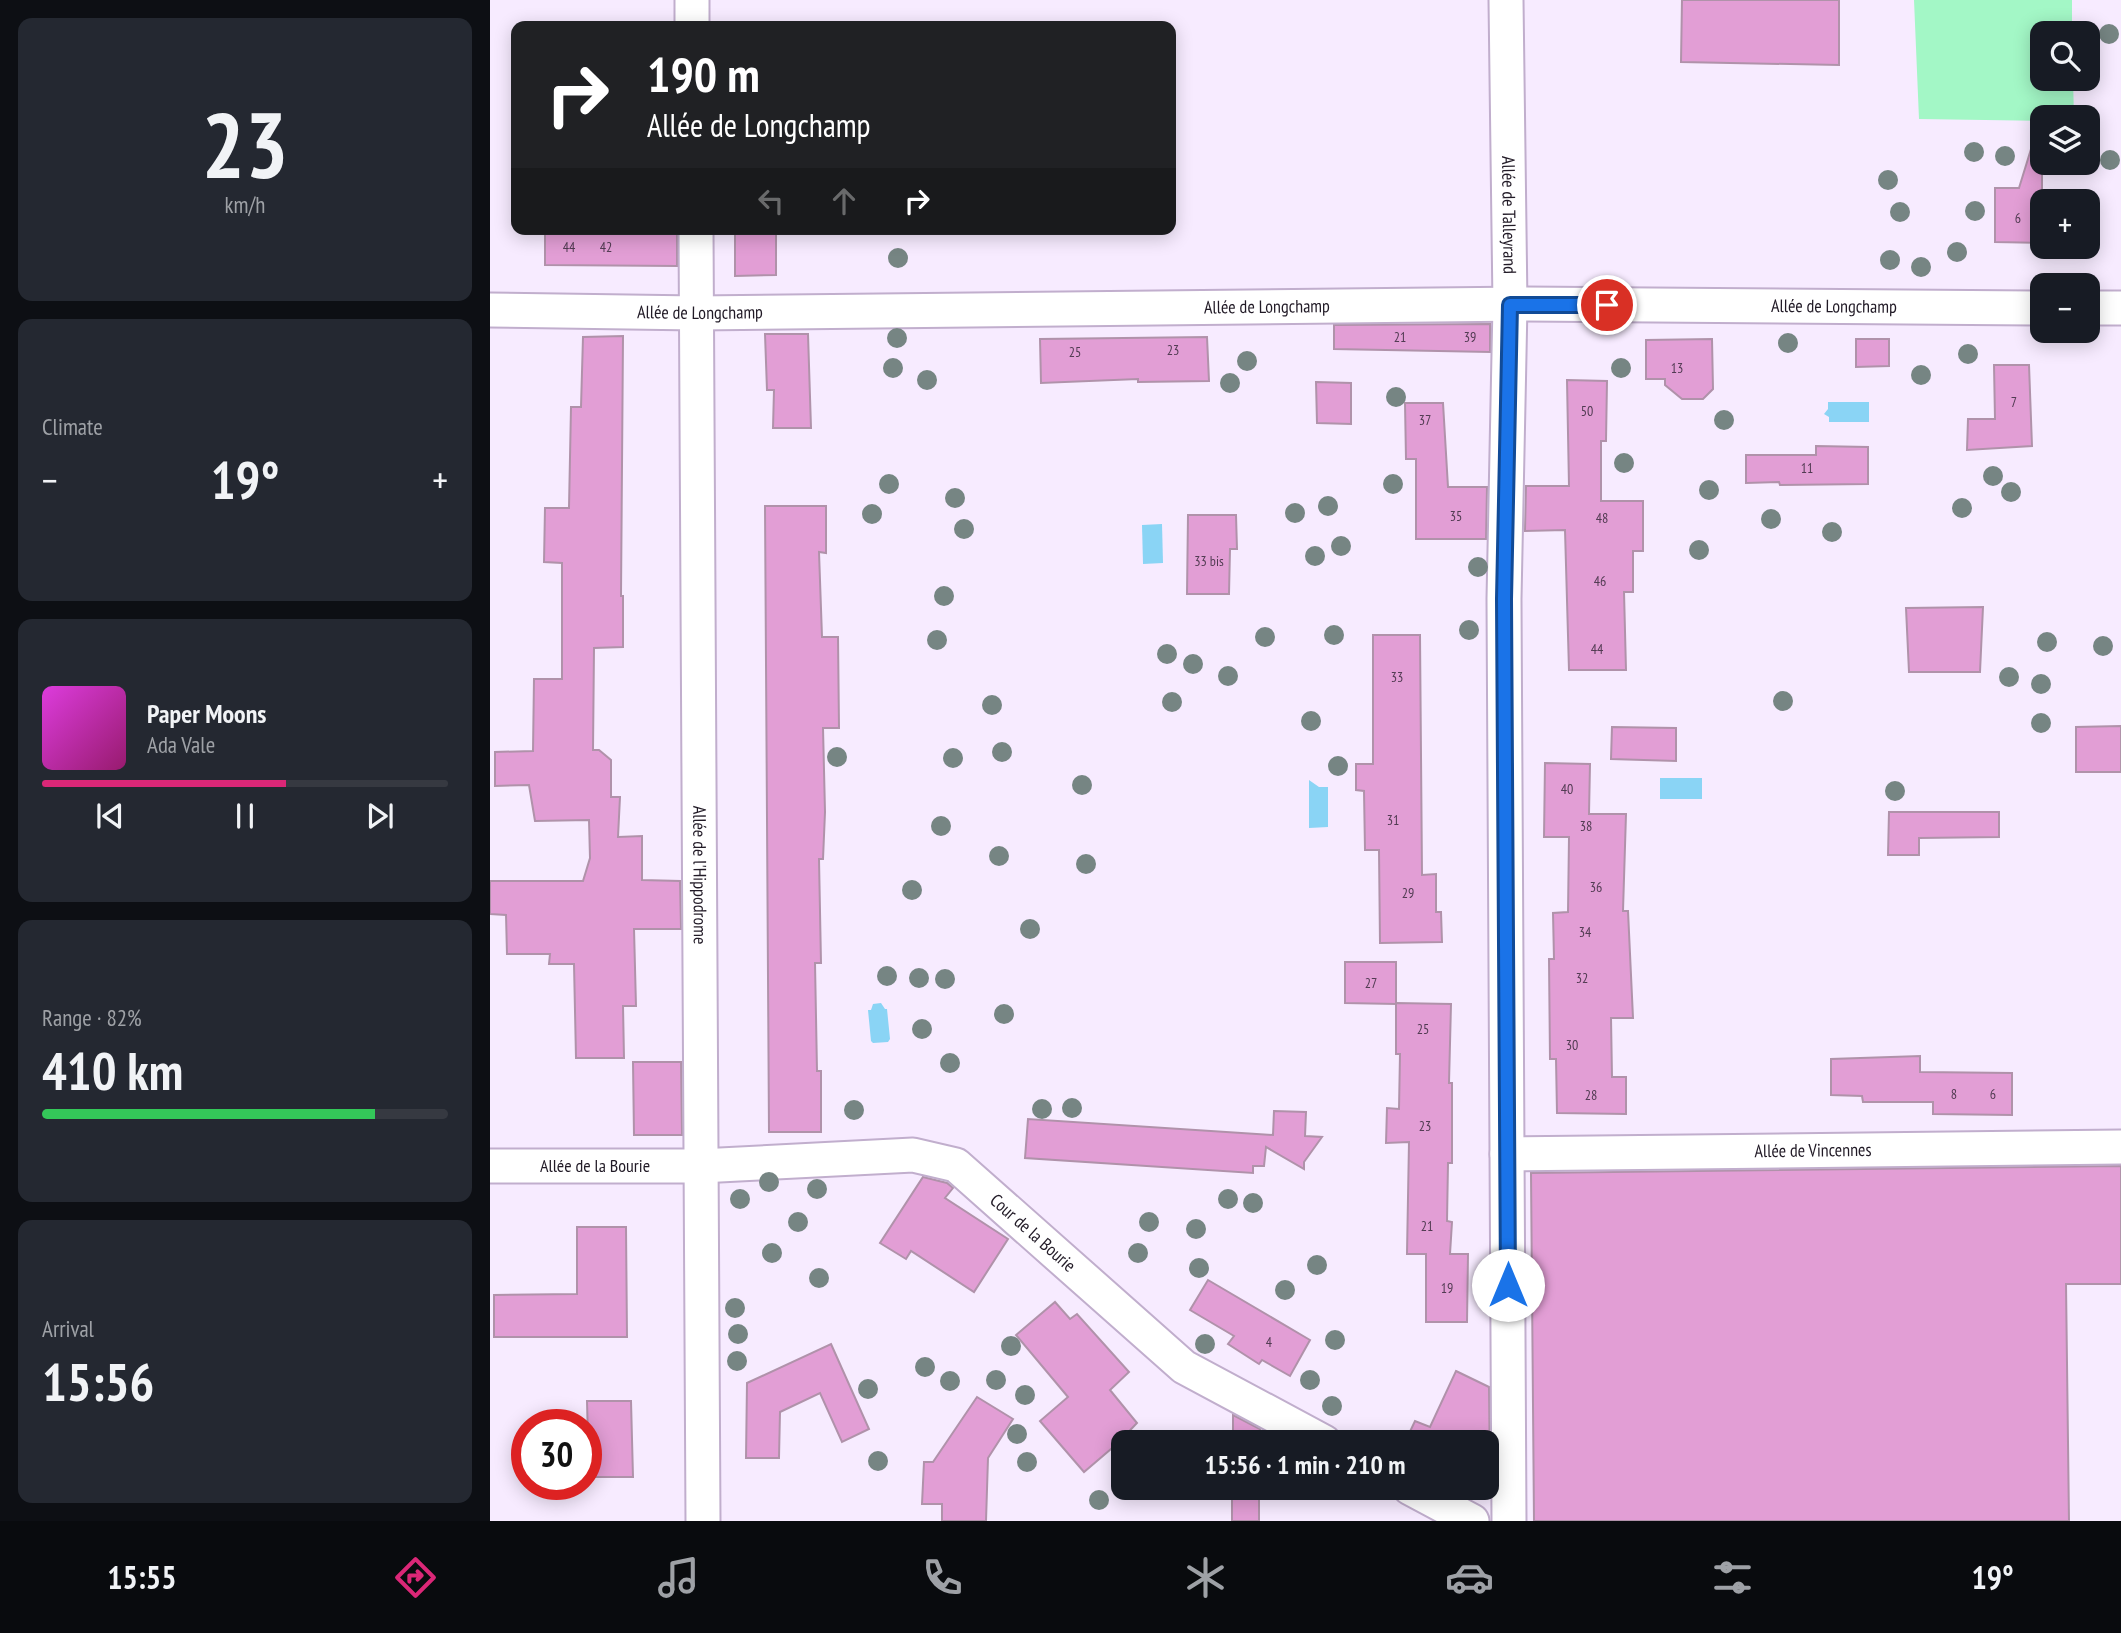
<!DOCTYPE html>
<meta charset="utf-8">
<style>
body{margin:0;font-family:"PT Sans Narrow",sans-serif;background:#242831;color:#f1f3f6;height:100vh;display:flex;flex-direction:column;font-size:26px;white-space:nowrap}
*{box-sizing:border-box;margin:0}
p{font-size:23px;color:#9ea1a6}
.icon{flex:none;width:38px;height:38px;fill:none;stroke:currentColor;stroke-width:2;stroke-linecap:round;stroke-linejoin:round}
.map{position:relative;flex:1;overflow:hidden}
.side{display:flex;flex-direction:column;gap:18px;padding:18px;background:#0d0f14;width:490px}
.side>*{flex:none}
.guide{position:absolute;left:21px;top:21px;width:665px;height:214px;border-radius:14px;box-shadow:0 4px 18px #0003;background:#202124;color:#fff;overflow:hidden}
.tools{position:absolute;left:1540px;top:21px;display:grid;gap:14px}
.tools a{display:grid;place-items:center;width:70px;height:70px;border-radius:14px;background:#171b24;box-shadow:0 4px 18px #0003;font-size:35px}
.speed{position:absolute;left:21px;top:1409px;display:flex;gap:14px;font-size:35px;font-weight:700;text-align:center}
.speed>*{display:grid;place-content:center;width:91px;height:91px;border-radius:50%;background:#171b24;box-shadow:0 4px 18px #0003;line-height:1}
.speed .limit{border:10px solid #d22;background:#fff;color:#111}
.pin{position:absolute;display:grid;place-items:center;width:60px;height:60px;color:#fff;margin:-30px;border:4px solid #fff;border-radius:50%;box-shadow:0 2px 7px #0007}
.me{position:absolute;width:77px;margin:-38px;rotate:0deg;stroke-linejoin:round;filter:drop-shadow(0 0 5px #0008)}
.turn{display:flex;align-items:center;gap:24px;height:147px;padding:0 21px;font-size:32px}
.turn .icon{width:91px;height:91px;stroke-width:2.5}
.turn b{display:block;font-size:49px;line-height:60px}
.lanes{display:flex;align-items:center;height:66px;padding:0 21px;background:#0003;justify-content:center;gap:35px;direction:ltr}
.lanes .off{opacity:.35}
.big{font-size:52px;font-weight:700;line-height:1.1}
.side .widget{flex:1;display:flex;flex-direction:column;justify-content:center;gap:10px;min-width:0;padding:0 24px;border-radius:14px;background:#242831}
.side .dial{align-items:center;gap:0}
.dial b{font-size:91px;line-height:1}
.song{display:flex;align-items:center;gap:21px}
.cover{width:84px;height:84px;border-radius:10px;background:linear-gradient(135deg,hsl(300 70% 55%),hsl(320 70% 35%))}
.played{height:7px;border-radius:4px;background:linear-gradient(90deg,#db2777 60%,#363941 60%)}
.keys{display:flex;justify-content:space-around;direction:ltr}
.heat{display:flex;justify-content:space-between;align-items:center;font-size:38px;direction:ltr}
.charge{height:10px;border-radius:5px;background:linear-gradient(90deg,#34c759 82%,#363941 0)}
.trip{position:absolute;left:621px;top:1430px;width:388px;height:70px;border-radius:14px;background:#171b24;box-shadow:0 4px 18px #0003;font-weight:700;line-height:70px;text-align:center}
.menu{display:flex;height:112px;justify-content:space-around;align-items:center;background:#090b0e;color:#9ea1a6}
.menu .icon{width:49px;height:49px}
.menu .selected{color:#db2777}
.menu b{font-size:32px;color:#f1f3f6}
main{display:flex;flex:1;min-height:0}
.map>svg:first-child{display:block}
.green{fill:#a3f7c6}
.water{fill:#8ad4f5}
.building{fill:#e29ed5;stroke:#b092aa;stroke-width:2}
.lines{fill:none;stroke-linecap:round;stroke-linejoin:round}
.minor-casing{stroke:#c1aecd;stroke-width:37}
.minor{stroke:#fff;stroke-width:33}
.tree{fill:#768583}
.route-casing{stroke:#114b97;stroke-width:18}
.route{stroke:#1a73e8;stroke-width:12}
.labels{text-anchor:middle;stroke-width:6;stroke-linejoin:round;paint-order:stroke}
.number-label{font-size:14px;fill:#513b52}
.street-label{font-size:18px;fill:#211a26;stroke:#fefefe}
</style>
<main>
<section class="side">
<div class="widget dial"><b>23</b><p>km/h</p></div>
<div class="widget"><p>Climate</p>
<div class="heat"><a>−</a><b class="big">19°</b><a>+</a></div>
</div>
<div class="widget">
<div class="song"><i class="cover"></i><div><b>Paper Moons</b><p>Ada Vale</p></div></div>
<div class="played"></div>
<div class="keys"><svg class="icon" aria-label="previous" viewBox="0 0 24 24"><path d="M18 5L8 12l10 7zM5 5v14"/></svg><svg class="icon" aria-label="pause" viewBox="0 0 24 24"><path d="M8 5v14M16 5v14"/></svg><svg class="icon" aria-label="next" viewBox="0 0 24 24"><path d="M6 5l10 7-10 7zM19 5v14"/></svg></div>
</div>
<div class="widget"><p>Range · 82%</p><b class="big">410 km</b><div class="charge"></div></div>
<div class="widget"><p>Arrival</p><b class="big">15:56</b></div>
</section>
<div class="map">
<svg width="1631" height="1521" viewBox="0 0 1631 1521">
<rect width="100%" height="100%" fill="#f7ebff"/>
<polygon class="green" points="1424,0 1582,0 1582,33 1552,33 1552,79 1583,79 1584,117 1552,117 1552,121 1429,119"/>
<g class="water">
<polygon points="1338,402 1379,402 1379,422 1339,422 1339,417 1334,414 1338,409"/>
<polygon points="672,524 673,563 653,564 652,525"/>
<rect x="1170" y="778" width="42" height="21"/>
<polygon points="819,780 829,787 838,787 838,827 819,828"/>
<polygon points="391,1003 395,1009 397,1009 400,1039 398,1042 383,1043 381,1041 378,1010 381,1010 383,1004"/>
</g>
<g class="building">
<polygon points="1192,0 1349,0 1349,65 1191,62"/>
<polygon points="1546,133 1552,134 1552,243 1505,242 1505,188 1529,188"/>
<polygon points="55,229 187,229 187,266 55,265"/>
<polygon points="245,229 286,229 286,275 245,276"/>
<polygon points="1000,324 1000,352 844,349 844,325"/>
<polygon points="275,334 318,334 321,428 283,428 284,390 277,390"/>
<polygon points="133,336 131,596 133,596 133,647 104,648 103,750 109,750 121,760 121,797 130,797 128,837 152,836 152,880 190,881 191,929 144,929 146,1006 133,1006 134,1058 86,1058 84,964 59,964 60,954 17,954 16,915 0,914 0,881 93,881 100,858 99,820 45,821 39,785 5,786 5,752 43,751 44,679 72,679 72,563 54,562 55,508 79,508 81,407 91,407 93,337"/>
<polygon points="717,337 719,381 648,382 648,379 551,383 550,339"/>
<polygon points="1222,339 1223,389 1213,399 1192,399 1175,385 1175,379 1156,379 1156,340"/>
<polygon points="1366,339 1399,339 1399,366 1366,367"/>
<polygon points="1504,365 1539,365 1542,446 1477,450 1478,419 1505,419"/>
<polygon points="1077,380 1117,381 1116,441 1111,441 1111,501 1153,501 1153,551 1143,551 1143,592 1134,592 1136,670 1079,670 1075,530 1035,531 1036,486 1079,486"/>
<polygon points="826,382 861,383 861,424 827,423"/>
<polygon points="915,403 953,403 958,487 997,487 996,539 926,539 926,459 916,459"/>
<polygon points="1326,446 1378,447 1378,484 1290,485 1289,482 1256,483 1256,455 1326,455"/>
<polygon points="275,506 336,506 336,553 329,552 332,637 348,637 349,728 333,728 335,812 333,859 329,859 331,963 325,963 327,1071 331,1071 331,1132 279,1132"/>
<polygon points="698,515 746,515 747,549 740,549 739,594 697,594"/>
<polygon points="1493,607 1490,672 1419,672 1416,608"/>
<polygon points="883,635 930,635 932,875 946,874 946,912 951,912 952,942 890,943 889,850 875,850 874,791 866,790 866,764 883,764"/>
<polygon points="1631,726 1631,772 1586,772 1586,727"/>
<polygon points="1122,727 1186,728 1186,761 1121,759"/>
<polygon points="1055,763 1100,764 1099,814 1136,814 1133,911 1138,911 1143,1018 1121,1018 1122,1077 1136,1077 1136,1114 1067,1113 1066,1059 1060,1059 1059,959 1064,959 1063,913 1078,912 1079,837 1054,837"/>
<polygon points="1399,812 1509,812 1509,837 1429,838 1429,855 1398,855"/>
<polygon points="855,962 906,962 906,1004 855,1003"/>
<polygon points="906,1003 961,1004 959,1083 962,1083 962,1163 958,1163 957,1221 962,1222 960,1254 978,1254 977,1322 936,1322 936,1254 917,1254 919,1142 896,1143 897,1108 909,1109 910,1054 906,1054"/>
<polygon points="1430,1056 1430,1072 1522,1073 1522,1115 1443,1114 1443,1102 1373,1102 1372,1096 1341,1095 1341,1059"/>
<polygon points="143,1062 191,1062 192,1135 144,1135"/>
<polygon points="784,1111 816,1112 815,1136 832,1137 814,1162 814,1169 776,1147 774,1166 763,1166 763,1173 535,1158 538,1119 783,1135"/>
<polygon points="1631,1166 1631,1284 1576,1284 1579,1521 1044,1521 1041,1173"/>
<polygon points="433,1177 457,1183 463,1188 455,1198 518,1239 484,1292 421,1251 416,1259 390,1243"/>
<polygon points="87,1227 136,1227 137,1337 4,1337 4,1295 87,1294"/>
<polygon points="718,1280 820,1340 800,1376 772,1360 769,1364 738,1344 744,1336 700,1310"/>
<polygon points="565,1302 580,1319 587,1314 639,1372 620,1390 647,1423 628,1443 594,1472 550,1421 578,1397 526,1335"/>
<polygon points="341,1344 379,1429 352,1442 330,1393 290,1412 289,1458 256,1458 257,1383"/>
<polygon points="966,1371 999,1387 1000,1480 998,1484 998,1442 915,1442 925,1421 940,1427"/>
<polygon points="487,1397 523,1419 498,1458 496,1521 452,1521 452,1504 432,1504 434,1462 443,1462"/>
<polygon points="97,1401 141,1401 143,1477 99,1477"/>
<polygon points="743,1415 770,1429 769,1442 743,1442"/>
<rect x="742" y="1488" width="27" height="33"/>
</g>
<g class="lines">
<defs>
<g id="minor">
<polyline points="202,0 202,26"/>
<path id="s1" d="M 1016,0 L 1020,305 L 1014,599 L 1019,1521"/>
<path id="s2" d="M 206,229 L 213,1521"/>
<polyline points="1598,308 1631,308"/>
<path id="s3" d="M 0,310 L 207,313 L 1035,304 L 1552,308"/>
<path id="s4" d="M 1017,1154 L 1631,1147"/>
<path id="s5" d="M 0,1166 L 210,1166 L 423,1155 L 466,1165 L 694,1367 L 834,1442"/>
<polyline points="920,1488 982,1521"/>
</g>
</defs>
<use href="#minor" class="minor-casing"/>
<use href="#minor" class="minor"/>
</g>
<g class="tree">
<circle cx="1619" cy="34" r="10"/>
<circle cx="1484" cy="152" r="10"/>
<circle cx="1515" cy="156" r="10"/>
<circle cx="1620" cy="160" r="10"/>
<circle cx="1398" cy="180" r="10"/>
<circle cx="1485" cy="211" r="10"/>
<circle cx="1410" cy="212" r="10"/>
<circle cx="1467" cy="252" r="10"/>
<circle cx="408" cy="258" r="10"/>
<circle cx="1400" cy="260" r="10"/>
<circle cx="1431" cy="267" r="10"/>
<circle cx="407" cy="338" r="10"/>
<circle cx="1298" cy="343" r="10"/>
<circle cx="1478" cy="354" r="10"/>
<circle cx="757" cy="361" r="10"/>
<circle cx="403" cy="368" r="10"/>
<circle cx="1131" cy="368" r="10"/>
<circle cx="1431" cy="375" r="10"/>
<circle cx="437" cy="380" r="10"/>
<circle cx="740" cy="383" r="10"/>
<circle cx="906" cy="397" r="10"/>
<circle cx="1234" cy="420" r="10"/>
<circle cx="1134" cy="463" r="10"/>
<circle cx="1503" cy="476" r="10"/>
<circle cx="399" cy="484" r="10"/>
<circle cx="903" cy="484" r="10"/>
<circle cx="1219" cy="490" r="10"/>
<circle cx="1521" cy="492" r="10"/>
<circle cx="465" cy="498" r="10"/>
<circle cx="838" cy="506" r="10"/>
<circle cx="1472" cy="508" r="10"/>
<circle cx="805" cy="513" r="10"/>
<circle cx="382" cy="514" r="10"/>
<circle cx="1281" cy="519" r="10"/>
<circle cx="474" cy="529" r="10"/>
<circle cx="1342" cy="532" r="10"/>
<circle cx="851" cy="546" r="10"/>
<circle cx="1209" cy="550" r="10"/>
<circle cx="825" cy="556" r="10"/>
<circle cx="988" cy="567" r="10"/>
<circle cx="454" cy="596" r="10"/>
<circle cx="979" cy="630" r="10"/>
<circle cx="844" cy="635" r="10"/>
<circle cx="775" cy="637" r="10"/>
<circle cx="447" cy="640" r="10"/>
<circle cx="1557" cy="642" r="10"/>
<circle cx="1613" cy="646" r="10"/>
<circle cx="677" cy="654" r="10"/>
<circle cx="703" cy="664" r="10"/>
<circle cx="738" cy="676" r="10"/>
<circle cx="1519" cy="677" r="10"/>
<circle cx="1551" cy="684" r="10"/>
<circle cx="1293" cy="701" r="10"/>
<circle cx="682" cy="702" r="10"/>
<circle cx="502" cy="705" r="10"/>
<circle cx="821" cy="721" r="10"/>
<circle cx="1551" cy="723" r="10"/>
<circle cx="512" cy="752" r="10"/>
<circle cx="347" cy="757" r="10"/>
<circle cx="463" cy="758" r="10"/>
<circle cx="848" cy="766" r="10"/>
<circle cx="592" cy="785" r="10"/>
<circle cx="1405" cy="791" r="10"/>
<circle cx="451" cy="826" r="10"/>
<circle cx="509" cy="856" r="10"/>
<circle cx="596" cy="864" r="10"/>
<circle cx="422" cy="890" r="10"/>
<circle cx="540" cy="929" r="10"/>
<circle cx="397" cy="976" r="10"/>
<circle cx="429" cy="978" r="10"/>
<circle cx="455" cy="979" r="10"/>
<circle cx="514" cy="1014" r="10"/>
<circle cx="432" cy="1029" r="10"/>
<circle cx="460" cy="1063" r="10"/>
<circle cx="582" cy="1108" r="10"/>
<circle cx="552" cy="1109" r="10"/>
<circle cx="364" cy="1110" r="10"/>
<circle cx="279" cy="1182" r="10"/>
<circle cx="327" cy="1189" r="10"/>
<circle cx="250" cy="1199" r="10"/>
<circle cx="738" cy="1199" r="10"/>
<circle cx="763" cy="1203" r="10"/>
<circle cx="308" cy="1222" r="10"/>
<circle cx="659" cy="1222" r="10"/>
<circle cx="706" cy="1229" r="10"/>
<circle cx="282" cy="1253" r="10"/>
<circle cx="648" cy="1253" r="10"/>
<circle cx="827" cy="1265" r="10"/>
<circle cx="709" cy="1268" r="10"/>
<circle cx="329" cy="1278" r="10"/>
<circle cx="795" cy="1290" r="10"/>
<circle cx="245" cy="1308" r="10"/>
<circle cx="248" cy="1334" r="10"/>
<circle cx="845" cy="1340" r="10"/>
<circle cx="715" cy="1344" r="10"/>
<circle cx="521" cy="1346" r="10"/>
<circle cx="247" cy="1361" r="10"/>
<circle cx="435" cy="1367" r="10"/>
<circle cx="506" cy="1380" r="10"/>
<circle cx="820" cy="1380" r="10"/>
<circle cx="460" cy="1381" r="10"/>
<circle cx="378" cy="1389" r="10"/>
<circle cx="535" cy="1395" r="10"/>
<circle cx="842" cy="1406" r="10"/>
<circle cx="527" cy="1434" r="10"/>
<circle cx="388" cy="1461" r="10"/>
<circle cx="537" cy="1462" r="10"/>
<circle cx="609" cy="1500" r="10"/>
</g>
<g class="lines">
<defs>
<polyline id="route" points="1018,1285 1014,599 1020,305 1117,305"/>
</defs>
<use href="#route" class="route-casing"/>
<use href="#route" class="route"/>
</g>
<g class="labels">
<g class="number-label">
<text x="1528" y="223">6</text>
<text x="79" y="252">44</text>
<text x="116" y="252">42</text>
<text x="910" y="342">21</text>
<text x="980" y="342">39</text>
<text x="683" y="355">23</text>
<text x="585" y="357">25</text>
<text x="1187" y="373">13</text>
<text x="1524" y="407">7</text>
<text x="1097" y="416">50</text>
<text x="935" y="425">37</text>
<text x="1317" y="473">11</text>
<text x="966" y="521">35</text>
<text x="1112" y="523">48</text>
<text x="719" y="566">33 bis</text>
<text x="1110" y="586">46</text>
<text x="1107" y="654">44</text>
<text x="907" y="682">33</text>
<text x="1077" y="794">40</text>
<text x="903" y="825">31</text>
<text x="1096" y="831">38</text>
<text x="1106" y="892">36</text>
<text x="918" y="898">29</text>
<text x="1095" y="937">34</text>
<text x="1092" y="983">32</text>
<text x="881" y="988">27</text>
<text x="933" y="1034">25</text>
<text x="1082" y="1050">30</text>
<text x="1464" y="1099">8</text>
<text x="1503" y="1099">6</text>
<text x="1101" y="1100">28</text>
<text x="935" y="1131">23</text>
<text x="937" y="1231">21</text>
<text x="957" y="1293">19</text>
<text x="779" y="1347">4</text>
</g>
<g class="street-label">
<text dy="6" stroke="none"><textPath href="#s1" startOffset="215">Allée de Talleyrand</textPath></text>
<text dy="6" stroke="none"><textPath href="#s3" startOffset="1344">Allée de Longchamp</textPath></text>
<text dy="6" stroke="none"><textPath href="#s3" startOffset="777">Allée de Longchamp</textPath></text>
<text dy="6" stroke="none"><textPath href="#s3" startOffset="210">Allée de Longchamp</textPath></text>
<text dy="6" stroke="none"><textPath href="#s2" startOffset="646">Allée de l'Hippodrome</textPath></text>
<text dy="6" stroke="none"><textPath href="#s4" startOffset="306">Allée de Vincennes</textPath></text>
<text dy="6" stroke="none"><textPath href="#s5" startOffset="105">Allée de la Bourie</textPath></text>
<text dy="6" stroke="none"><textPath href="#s5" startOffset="570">Cour de la Bourie</textPath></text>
</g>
</g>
</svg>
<div class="tools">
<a><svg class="icon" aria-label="search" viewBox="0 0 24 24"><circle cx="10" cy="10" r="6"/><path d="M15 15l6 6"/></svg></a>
<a><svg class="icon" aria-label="layers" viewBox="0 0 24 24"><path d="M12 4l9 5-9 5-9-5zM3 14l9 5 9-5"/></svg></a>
<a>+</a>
<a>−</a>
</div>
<div class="speed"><div class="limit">30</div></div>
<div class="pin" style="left:1117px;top:305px;background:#d93025"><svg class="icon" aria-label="arrive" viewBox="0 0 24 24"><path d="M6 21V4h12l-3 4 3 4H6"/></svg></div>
<svg class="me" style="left:1018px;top:1285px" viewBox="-20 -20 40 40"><circle r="19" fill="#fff"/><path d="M0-13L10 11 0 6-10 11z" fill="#1a73e8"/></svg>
<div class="trip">15:56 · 1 min · 210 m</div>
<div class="guide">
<div class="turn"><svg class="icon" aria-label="right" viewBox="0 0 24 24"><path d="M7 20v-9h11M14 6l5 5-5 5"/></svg><div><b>190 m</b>Allée de Longchamp</div></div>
<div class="lanes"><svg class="icon off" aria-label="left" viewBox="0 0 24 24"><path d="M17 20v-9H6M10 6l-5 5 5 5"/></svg><svg class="icon off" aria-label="ahead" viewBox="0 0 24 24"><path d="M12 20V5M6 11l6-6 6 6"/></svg><svg class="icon" aria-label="right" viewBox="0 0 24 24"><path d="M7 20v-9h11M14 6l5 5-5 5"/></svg></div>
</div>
</div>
</main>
<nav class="menu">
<b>15:55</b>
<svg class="icon selected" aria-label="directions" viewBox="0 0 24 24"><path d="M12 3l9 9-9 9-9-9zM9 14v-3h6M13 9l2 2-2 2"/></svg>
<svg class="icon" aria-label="music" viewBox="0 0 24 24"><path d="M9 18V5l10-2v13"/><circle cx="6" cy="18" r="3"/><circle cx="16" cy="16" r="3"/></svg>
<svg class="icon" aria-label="phone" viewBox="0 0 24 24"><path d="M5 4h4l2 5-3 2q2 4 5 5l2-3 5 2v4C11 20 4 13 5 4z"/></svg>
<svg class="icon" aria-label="climate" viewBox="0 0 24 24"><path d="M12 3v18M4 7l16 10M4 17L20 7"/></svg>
<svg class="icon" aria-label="car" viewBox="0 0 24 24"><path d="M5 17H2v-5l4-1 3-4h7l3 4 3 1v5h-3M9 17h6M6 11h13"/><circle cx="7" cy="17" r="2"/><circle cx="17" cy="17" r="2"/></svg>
<svg class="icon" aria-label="filters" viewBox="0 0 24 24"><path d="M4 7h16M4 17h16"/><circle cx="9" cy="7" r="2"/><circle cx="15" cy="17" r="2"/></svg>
<b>19°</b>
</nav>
